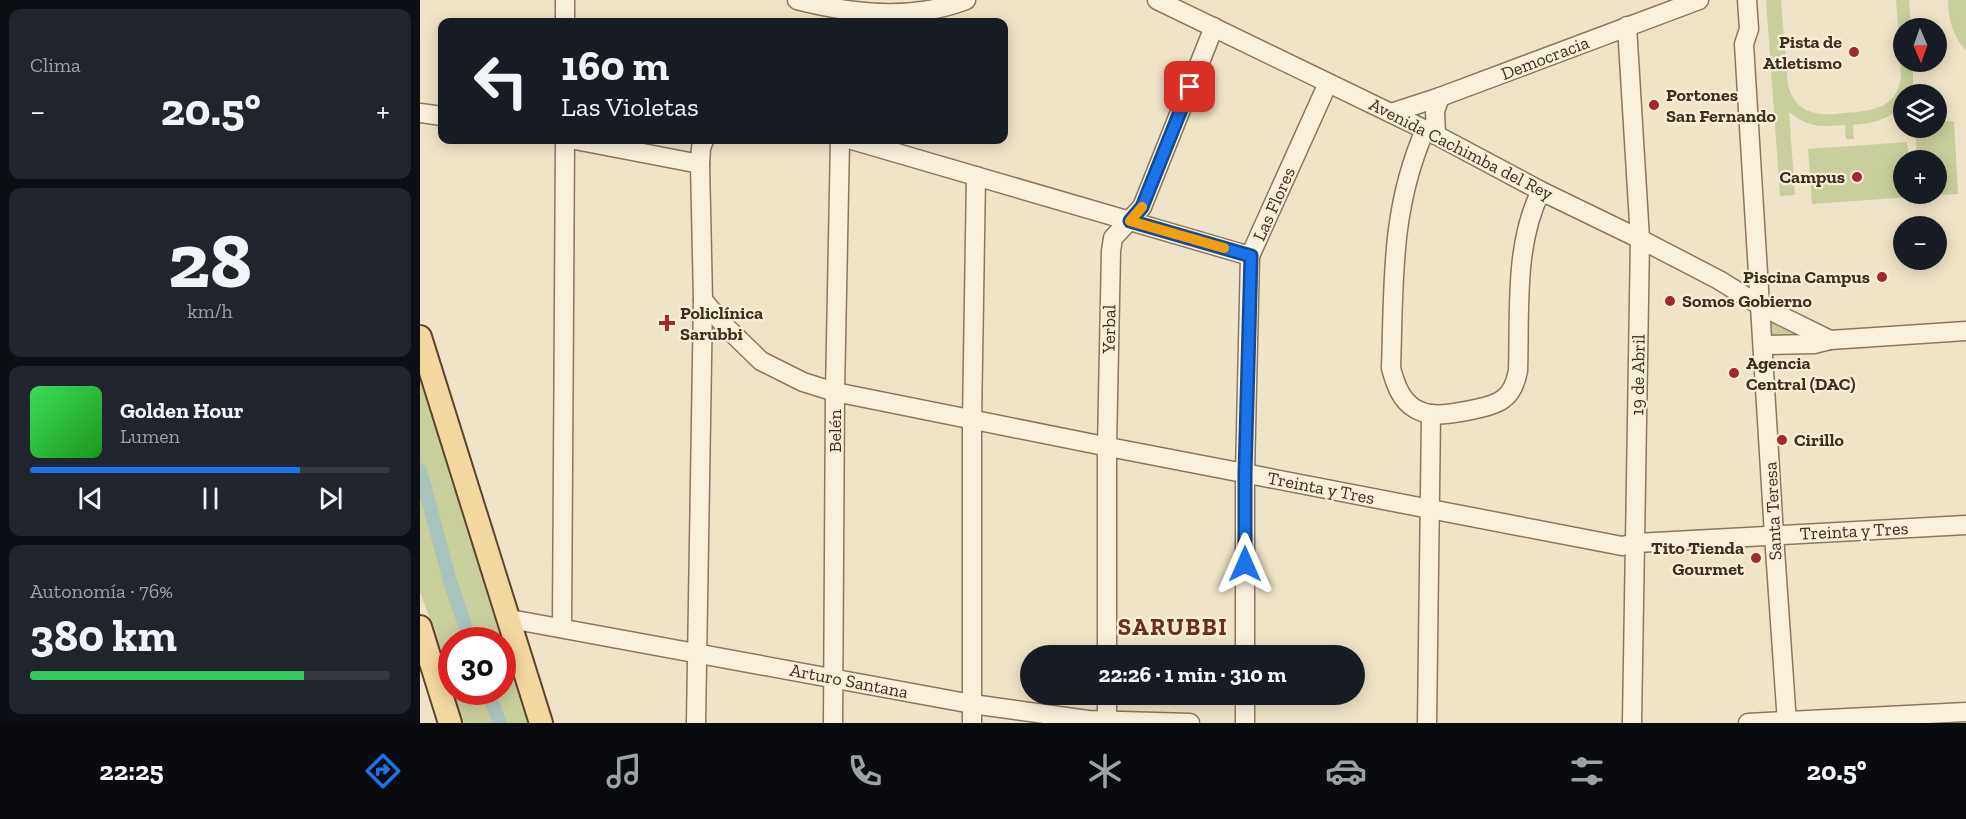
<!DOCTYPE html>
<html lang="es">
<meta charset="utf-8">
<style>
body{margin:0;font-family:"Zilla Slab",serif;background:#20242c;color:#f1f3f6;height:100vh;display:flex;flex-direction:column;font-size:22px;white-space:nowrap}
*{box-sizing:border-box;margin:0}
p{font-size:20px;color:#9ea1a6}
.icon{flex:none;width:33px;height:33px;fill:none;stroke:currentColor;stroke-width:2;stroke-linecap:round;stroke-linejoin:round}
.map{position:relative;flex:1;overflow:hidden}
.details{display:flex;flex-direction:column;gap:9px;padding:9px;background:#0d0f14;width:420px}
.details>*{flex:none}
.top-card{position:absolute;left:18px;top:18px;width:570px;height:126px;border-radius:12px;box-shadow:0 3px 15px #0003;background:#171b24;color:#f1f3f6;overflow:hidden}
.needle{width:39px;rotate:178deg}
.tools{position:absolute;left:1473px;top:18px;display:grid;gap:12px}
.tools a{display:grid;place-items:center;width:54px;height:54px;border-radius:50%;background:#171b24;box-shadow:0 3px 15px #0003;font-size:30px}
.speed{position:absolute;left:18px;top:627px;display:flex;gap:12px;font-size:30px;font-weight:700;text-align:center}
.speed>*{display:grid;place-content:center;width:78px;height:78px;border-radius:50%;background:#171b24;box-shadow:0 3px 15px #0003;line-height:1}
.speed .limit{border:9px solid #d22;background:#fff;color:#111}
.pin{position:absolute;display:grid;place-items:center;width:51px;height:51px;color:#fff;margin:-26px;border-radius:12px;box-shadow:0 3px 9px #0006}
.me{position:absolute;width:66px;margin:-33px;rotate:0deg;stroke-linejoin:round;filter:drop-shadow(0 0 4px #0008)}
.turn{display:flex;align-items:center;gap:21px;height:126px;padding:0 24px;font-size:27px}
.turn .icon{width:78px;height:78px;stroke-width:2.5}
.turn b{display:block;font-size:42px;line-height:51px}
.big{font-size:45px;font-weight:700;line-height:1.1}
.details .card{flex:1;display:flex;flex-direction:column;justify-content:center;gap:9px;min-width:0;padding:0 21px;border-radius:12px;background:#20242c}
.details .dial{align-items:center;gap:0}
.dial b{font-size:78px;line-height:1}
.song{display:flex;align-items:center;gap:18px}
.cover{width:72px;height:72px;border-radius:9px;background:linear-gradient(135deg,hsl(130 70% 55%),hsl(120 70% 35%))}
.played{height:6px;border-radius:3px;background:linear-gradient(90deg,#1a73e8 75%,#363941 75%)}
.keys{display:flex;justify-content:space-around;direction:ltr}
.heat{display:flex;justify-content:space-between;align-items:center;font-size:33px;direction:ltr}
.charge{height:9px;border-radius:4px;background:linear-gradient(90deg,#34c759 76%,#363941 0)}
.trip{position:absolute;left:600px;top:645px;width:345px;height:60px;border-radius:30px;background:#171b24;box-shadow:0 3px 15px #0003;font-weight:700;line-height:60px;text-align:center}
.tab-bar{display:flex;height:96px;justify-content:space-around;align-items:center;background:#090b0e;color:#9ea1a6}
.tab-bar .icon{width:42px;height:42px}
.tab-bar .active{color:#1a73e8}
.tab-bar b{font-size:27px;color:#f1f3f6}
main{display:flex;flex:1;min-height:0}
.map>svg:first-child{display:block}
.green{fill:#c9cf9b}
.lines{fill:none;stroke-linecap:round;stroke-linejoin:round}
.canal{stroke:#a9c4bc;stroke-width:14}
.minor-casing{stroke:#8d765c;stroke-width:21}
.major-casing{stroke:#5b4430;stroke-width:26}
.minor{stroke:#faf1dc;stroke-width:18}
.major{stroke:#f3d9a0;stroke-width:22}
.route-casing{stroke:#114b97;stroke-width:15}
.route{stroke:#1a73e8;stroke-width:10}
.slow{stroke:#f59e0b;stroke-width:10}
.poi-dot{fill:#9e2a2b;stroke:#f7eed8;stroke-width:2}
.labels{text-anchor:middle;stroke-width:4.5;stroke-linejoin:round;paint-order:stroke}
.poi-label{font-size:18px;font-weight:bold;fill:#3d2e20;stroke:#f7eed8;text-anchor:start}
.street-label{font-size:18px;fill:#3d2e20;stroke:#f7eed8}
.district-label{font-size:24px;font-weight:bold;letter-spacing:1.5px;fill:#6b2e1e;stroke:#f7eed8}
</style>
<main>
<section class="details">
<div class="card"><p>Clima</p>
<div class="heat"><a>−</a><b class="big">20.5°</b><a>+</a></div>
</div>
<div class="card dial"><b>28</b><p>km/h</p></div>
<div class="card">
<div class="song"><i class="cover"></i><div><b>Golden Hour</b><p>Lumen</p></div></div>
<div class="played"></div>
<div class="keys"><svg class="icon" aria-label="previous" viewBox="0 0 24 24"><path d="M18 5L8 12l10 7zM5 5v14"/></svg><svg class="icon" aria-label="pause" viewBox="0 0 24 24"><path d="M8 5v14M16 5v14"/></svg><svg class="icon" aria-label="next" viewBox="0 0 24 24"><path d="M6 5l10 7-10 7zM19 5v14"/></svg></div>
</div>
<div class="card"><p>Autonomía · 76%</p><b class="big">380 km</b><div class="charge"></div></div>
</section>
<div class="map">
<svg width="1546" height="723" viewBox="0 0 1546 723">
<rect width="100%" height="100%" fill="#f0e4c8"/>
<g class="green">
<path d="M 1346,0 L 1361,0 L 1368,85 C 1370,92 1373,100 1379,105 C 1392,116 1408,115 1424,113 C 1453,111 1480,108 1481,73 L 1476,0 L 1489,0 L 1491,28 L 1484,28 L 1484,62 L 1493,62 L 1493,84 L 1490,94 L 1484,94 L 1483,104 C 1469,120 1454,123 1433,125 L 1434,139 L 1426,139 L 1425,125 C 1400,127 1389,128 1369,112 L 1375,195 L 1360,196 Z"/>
<path d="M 1528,0 L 1546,0 L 1546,51 C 1533,37 1528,19 1528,0 Z"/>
<polygon points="1534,121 1538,194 1499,196 1498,194 1516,194 1516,160 1497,160 1495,128 1516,128 1517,122"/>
<polygon points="1487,142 1489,160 1484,160 1484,194 1491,194 1491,197 1392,204 1388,149"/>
<polygon points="1349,314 1396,337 1350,340"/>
<polygon points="0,360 111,723 42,723 33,692 82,692 82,640 32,640 31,687 23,655 0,592"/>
</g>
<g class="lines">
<g class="canal">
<polyline points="0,470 30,581 50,640"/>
<polyline points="68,692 80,723"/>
</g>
<defs>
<g id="minor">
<path d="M 377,0 C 431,14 492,21 546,0"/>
<polyline points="737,0 1016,135 1121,191 1220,239 1299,280 1341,306 1410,340 1546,331"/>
<polyline points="1327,0 1329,29 1324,44 1354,535 1367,723"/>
<polyline points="145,22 145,0"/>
<polyline points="1207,26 1220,239 1212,723"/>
<polyline points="0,113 22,116"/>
<polyline points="971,113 1020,97 1279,0"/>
<path d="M 1005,130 C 970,210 974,283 971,368 C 975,383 980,399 994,408 C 997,410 1006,414 1011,414 C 1025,416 1072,408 1083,399 C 1092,393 1096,381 1098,371 C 1100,312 1094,244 1121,191"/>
<polyline points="1016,135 1015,111 1020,97"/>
<polyline points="155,140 280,164"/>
<polyline points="284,140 281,148 280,164 283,300 305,326 341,361 383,382 415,392 699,449 1202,546 1216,543 1546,525"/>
<polyline points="432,140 830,256"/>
<polyline points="1344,345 1394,344 1410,340"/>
<polyline points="90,619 552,704 668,720 770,723"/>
<polyline points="142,628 145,140"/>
<polyline points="687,656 687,447 691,251 693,238 722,207 794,27"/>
<polyline points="825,656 825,473 830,256 908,83"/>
<polyline points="825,694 825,723"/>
<polyline points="276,723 283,300"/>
<polyline points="413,723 415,392 420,140"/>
<polyline points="552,723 552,421 556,176"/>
<polyline points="687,723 687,694"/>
<polyline points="1007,723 1011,414"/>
<polyline points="1328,723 1546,712"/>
</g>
<g id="major">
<polyline points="0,337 121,723"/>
<polyline points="0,627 30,723"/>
</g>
</defs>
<use href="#minor" class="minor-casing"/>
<use href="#major" class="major-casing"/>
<use href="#minor" class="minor"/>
<use href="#major" class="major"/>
</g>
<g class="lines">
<defs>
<polyline id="route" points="770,87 722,207 710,221 831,256 825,473 825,564"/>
</defs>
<use href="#route" class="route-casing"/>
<use href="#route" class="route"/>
<polyline class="slow" points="722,207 710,221 804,248"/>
</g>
<g class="poi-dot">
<circle cx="1434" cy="52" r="6"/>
<circle cx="1234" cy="105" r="6"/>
<circle cx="1437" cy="177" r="6"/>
<circle cx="1462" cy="277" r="6"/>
<circle cx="1250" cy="301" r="6"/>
<path d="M244 314h6v6h6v6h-6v6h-6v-6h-6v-6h6z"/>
<circle cx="1314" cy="373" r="6"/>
<circle cx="1362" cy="440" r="6"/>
<circle cx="1336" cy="558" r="6"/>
</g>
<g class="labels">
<g class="poi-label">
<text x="1422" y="48" text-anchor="end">Pista de<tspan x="1422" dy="21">Atletismo</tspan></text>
<text x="1246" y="101">Portones<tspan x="1246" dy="21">San Fernando</tspan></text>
<text x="1425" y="183" text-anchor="end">Campus</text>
<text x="1450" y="283" text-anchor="end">Piscina Campus</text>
<text x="1262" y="307">Somos Gobierno</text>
<text x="260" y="319">Policlínica<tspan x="260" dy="21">Sarubbi</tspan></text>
<text x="1326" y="369">Agencia<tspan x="1326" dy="21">Central (DAC)</tspan></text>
<text x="1374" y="446">Cirillo</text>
<text x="1324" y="554" text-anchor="end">Tito Tienda<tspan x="1324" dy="21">Gourmet</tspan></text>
</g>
<g class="street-label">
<text transform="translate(1125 58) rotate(-21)" y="6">Democracia</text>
<text transform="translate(1041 149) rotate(27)" y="6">Avenida Cachimba del Rey</text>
<text transform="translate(854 204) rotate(-66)" y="6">Las Flores</text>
<text transform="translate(689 329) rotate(-89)" y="6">Yerbal</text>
<text transform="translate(1218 375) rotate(-89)" y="6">19 de Abril</text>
<text transform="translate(415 431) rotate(-90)" y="6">Belén</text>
<text transform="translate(901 488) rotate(11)" y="6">Treinta y Tres</text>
<text transform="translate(1353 511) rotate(-93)" y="6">Santa Teresa</text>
<text transform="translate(1434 531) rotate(-3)" y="6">Treinta y Tres</text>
<text transform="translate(429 681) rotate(11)" y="6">Arturo Santana</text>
</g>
<g class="district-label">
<text x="753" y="635">SARUBBI</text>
</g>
</g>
</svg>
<div class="tools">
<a><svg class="needle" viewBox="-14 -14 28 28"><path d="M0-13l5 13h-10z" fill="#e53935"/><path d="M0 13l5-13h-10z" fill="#9ea1a6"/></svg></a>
<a><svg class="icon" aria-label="layers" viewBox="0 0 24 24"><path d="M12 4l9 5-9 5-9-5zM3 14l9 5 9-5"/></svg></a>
<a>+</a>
<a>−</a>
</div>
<div class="speed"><div class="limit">30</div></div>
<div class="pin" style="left:770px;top:87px;background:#d93025"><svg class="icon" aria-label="arrive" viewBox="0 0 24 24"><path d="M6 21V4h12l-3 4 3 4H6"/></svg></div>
<svg class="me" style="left:825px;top:564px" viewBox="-20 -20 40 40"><path d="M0-17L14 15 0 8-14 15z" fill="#1a73e8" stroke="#fff" stroke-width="4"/></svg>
<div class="trip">22:26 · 1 min · 310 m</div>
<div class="top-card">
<div class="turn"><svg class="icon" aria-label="left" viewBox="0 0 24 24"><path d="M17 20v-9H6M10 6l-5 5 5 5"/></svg><div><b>160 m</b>Las Violetas</div></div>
</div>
</div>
</main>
<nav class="tab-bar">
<b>22:25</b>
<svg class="icon active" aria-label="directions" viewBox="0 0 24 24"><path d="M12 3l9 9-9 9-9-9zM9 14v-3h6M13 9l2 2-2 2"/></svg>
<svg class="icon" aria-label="music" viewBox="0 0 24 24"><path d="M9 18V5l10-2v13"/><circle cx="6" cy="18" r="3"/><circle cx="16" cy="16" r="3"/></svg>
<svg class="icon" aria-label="phone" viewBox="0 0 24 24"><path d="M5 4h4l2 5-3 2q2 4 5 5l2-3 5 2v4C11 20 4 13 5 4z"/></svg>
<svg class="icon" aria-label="climate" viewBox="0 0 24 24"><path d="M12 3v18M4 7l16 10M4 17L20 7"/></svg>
<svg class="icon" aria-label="car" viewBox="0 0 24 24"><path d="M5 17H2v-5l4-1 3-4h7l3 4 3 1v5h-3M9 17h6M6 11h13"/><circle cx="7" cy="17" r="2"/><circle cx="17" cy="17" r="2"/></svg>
<svg class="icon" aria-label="filters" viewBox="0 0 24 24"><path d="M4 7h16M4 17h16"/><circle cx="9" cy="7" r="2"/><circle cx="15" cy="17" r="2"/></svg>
<b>20.5°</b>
</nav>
